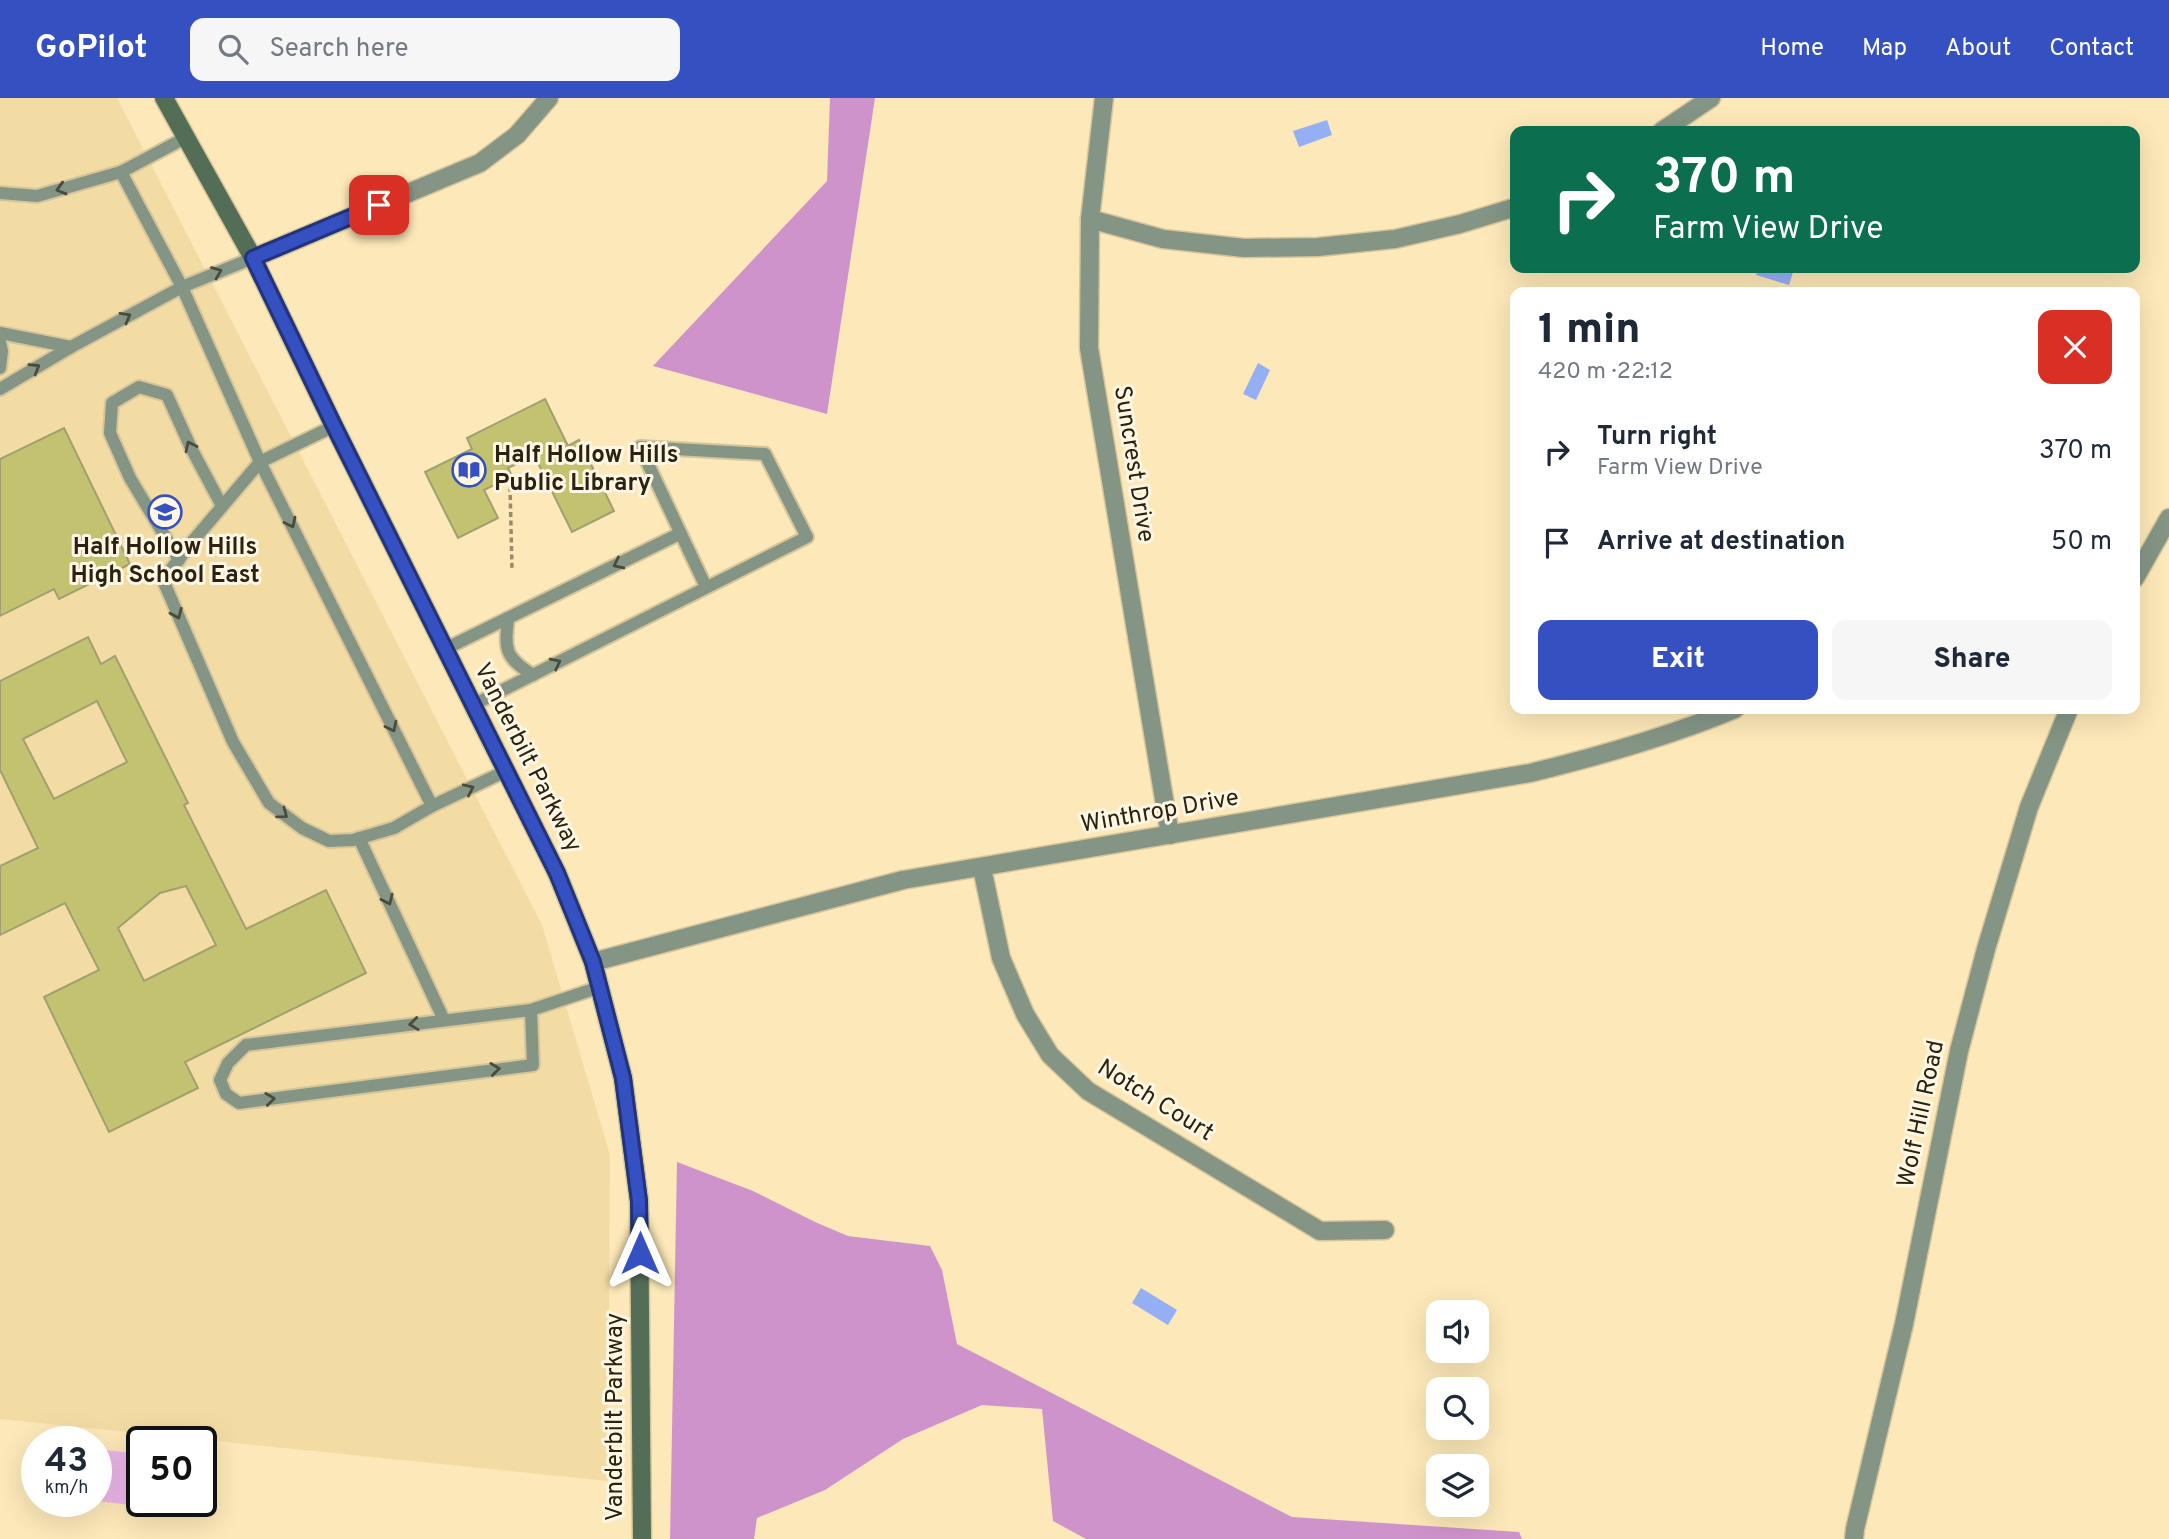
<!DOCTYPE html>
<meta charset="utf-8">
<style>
body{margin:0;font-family:Overpass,sans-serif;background:#f6f6f7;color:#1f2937;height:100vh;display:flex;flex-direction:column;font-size:26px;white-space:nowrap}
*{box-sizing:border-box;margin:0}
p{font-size:23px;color:#747a83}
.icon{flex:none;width:38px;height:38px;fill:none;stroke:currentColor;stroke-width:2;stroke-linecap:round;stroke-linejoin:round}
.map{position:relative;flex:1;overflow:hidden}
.panel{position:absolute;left:1510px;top:189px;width:630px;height:427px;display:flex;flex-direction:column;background:#fff;border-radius:14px;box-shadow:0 7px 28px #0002}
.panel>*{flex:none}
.guide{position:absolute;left:1510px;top:28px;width:630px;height:147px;border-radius:14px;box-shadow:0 7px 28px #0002;background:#0b6e4f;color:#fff;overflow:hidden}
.fabs{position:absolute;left:1426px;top:1202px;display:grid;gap:14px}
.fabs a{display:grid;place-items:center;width:63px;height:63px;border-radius:14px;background:#fff;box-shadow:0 7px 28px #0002;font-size:35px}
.speed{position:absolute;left:21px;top:1328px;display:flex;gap:14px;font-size:35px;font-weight:700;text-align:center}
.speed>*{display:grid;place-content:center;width:91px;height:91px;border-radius:50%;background:#fff;box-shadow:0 7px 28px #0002;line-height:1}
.speed small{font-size:18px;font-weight:400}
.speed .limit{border:4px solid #111;border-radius:10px;background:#fff;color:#111}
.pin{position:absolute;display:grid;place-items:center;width:60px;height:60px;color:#fff;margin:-30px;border-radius:14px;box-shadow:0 4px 10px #0006}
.me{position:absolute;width:77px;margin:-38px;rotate:0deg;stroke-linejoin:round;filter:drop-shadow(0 0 5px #0008)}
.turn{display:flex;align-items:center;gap:24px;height:147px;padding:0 28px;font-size:32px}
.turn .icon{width:91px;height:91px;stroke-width:2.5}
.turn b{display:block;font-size:49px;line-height:60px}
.round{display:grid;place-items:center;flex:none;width:74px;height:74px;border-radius:14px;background:#f6f6f7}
.summary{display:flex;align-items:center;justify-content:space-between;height:119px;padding:0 28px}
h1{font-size:42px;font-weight:800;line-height:52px}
.action{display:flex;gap:14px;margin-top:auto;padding:14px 28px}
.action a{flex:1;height:80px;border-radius:14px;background:#3550c1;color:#fff;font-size:28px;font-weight:800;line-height:80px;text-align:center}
.action a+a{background:#f6f6f7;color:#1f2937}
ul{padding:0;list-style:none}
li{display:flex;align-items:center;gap:21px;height:91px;padding:0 28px}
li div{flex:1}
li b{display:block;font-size:26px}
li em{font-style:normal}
header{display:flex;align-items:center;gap:42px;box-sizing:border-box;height:98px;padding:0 35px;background:#3550c1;color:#fff}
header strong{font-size:33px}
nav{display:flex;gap:38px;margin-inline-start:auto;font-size:24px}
.search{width:490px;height:63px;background:#f6f6f7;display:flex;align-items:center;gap:18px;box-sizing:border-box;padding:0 24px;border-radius:14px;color:#747a83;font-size:26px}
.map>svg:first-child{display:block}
</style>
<header>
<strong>GoPilot</strong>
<div class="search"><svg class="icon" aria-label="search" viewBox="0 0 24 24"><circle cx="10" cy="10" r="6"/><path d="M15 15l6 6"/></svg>Search here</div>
<nav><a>Home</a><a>Map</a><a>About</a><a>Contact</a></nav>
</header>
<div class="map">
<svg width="2169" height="1441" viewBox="0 0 2169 1441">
<rect width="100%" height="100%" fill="#fce8b8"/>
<polygon fill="#f3dca4" points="0,0 117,0 542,827 610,1057 608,1383 0,1321"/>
<polygon fill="#edb6ea" points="96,1351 142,1356 142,1404 186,1404 185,1413 96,1403"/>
<g fill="#cf93cc">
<polygon points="830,0 875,0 827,316 653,268 827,83"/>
<polygon points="677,1064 753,1093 815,1124 848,1138 930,1148 942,1172 957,1246 1292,1419 1519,1434 1522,1441 1086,1441 1053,1423 1042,1311 982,1307 903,1341 825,1392 757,1420 754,1441 670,1441"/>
</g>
<g fill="#95aff4">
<polygon points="1327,22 1332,37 1299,49 1293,33"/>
<polygon points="1758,170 1791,170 1794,171 1789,187 1756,177"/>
<polygon points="1258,265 1270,272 1256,302 1243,296"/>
<polygon points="1141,1190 1177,1212 1168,1227 1132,1205"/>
</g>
<g fill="#c3c270" stroke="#a0a070" stroke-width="2" fill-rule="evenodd">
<polygon points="545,301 568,348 579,342 614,413 572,434 534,357 508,370 512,378 484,392 498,420 458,440 425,374 472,351 467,340"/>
<polygon points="64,330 130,466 59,501 54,491 0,518 0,361"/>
<path d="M88,539L101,566L115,558L188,705L184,707L246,831L326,792L366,875L185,964L198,990L109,1034L44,899L99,872L65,805L0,837V768L38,750L0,672V583ZM97,603L127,664L54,701L23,641ZM186,788L216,847L144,883L118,830L160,795Z"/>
</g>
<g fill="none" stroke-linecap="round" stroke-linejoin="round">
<defs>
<g id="service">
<polyline points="121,74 182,189 260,364 432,708"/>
<polyline points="0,95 37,98 121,74 185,40"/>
<polyline points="0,235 71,249"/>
<polyline points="0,244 2,253 0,270"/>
<polyline points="0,291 71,249 182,189 253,160"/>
<polyline points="334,328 260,364 192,444 163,482 233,644 269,705 302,730 329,743 353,742 394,730 432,708 506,673"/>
<polyline points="179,462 130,380 110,335 112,305 139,289 167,297 191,350 222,408"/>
<path d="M508,520C505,551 504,559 533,577"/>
<polyline points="445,551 679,436"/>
<polyline points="473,607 807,439 765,356 640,349 706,489"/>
<polyline points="359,740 444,922"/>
<polyline points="531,912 533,967 239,1005 226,996 220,982 228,965 246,947 531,912 600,889"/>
</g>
<g id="minor">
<polyline points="1104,0 1090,121 1089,250 1170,737"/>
<polyline points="1662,33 1711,0"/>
<polyline points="1090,121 1163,141 1244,150 1318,149 1395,141 1460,126 1516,109"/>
<polyline points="253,160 480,65 517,37 549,0"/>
<polyline points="982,770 1001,860 1025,916 1050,957 1088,993 1320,1133 1385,1132"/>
<path d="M593,864L903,782L1530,675C1600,658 1668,639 1735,611"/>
</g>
<g id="tertiary">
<polyline points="2135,480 2169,420"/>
<polyline points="1854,1441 1855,1431 1904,1226 1959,953 1986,851 2029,709 2069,611"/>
</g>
<polyline id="secondary" points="164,0 253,160 334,328 557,775 593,864 623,980 639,1103 642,1441"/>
</defs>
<use href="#service" stroke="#d6c59a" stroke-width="16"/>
<use href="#minor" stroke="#d6c59a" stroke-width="21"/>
<use href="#tertiary" stroke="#d6c59a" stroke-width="21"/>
<use href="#secondary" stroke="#d6c59a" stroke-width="21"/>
<polyline stroke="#998b69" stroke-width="3.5" stroke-dasharray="5 3.5" stroke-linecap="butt" points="506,381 510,388 512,471"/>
<use href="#service" stroke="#849586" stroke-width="12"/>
<use href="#minor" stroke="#849586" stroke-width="18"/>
<use href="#tertiary" stroke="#849586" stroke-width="18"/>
<use href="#secondary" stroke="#546d57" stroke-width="18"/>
</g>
<defs><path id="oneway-chevron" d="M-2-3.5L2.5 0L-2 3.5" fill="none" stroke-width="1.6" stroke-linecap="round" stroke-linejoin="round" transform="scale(1.75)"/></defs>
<g stroke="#4a4b3a">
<use href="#oneway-chevron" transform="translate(61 91) rotate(164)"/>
<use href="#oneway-chevron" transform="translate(217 174) rotate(-22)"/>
<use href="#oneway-chevron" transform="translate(126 219) rotate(-29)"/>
<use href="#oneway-chevron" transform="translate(35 270) rotate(-31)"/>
<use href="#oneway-chevron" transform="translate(190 348) rotate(-116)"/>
<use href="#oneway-chevron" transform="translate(291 425) rotate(64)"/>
<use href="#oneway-chevron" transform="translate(618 466) rotate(154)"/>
<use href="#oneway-chevron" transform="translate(177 516) rotate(67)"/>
<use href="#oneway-chevron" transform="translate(556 565) rotate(-27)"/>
<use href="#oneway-chevron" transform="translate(392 629) rotate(64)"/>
<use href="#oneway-chevron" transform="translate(469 691) rotate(-25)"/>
<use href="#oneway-chevron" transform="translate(283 716) rotate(37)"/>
<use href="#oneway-chevron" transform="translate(388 802) rotate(65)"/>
<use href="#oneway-chevron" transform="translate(414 926) rotate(173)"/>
<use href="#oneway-chevron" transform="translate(495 971) rotate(-7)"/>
<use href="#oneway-chevron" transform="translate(270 1001) rotate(-7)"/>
</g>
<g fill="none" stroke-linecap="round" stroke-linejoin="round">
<defs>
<polyline id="route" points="379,107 253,160 334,328 557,775 593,864 623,980 639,1103 640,1155"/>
</defs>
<use href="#route" stroke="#22347d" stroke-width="18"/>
<use href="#route" stroke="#3550c1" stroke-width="12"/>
</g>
<defs>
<symbol id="library-ring" viewBox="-11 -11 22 22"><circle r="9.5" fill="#fff7e4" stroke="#3550c1" stroke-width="1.5"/><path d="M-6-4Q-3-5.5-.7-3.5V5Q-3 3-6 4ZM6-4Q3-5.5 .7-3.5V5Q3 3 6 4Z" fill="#3550c1"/></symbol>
<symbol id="school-ring" viewBox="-11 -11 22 22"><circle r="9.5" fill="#fff7e4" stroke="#3550c1" stroke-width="1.5"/><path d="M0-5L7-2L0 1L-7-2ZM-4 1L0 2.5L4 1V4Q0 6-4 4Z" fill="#3550c1"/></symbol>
</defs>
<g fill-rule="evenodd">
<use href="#library-ring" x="450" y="353" width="38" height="38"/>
<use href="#school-ring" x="146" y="395" width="38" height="38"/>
</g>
<g text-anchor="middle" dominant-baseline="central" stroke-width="6" stroke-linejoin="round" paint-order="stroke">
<g font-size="24" font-weight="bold" fill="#2b2311" stroke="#fff7e4" text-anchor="start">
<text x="494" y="358">Half Hollow Hills<tspan x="494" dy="28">Public Library</tspan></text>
<text x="165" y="450" text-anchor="middle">Half Hollow Hills<tspan x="165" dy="28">High School East</tspan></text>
</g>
<g font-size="24" fill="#2b2311" stroke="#fff7e4">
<text transform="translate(1133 366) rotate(81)">Suncrest Drive</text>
<text transform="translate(527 660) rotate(63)">Vanderbilt Parkway</text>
<text transform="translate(1160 714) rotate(-10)">Winthrop Drive</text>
<text transform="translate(1155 1003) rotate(32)">Notch Court</text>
<text transform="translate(1922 1016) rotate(-78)">Wolf Hill Road</text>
<text transform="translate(616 1319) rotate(-90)">Vanderbilt Parkway</text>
</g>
</g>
</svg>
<div class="fabs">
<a><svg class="icon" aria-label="sound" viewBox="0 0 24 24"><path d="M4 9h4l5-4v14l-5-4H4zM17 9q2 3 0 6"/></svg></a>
<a><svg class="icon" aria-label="search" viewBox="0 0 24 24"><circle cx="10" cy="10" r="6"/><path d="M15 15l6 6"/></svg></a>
<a><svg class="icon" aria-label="layers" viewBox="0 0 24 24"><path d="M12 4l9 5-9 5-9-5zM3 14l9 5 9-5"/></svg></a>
</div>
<div class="speed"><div>43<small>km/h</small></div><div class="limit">50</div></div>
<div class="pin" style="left:379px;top:107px;background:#d93025"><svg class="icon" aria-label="arrive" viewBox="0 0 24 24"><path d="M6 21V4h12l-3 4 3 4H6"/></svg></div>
<svg class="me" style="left:640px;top:1155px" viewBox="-20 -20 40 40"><path d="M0-17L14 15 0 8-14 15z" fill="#3550c1" stroke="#fff" stroke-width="4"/></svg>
<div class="guide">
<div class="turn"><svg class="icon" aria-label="right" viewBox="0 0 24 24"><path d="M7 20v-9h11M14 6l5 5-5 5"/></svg><div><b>370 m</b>Farm View Drive</div></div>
</div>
<section class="panel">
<div class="summary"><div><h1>1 min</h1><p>420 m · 22:12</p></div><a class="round" style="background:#d93025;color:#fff"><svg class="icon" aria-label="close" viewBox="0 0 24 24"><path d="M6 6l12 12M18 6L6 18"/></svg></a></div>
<ul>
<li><svg class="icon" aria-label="right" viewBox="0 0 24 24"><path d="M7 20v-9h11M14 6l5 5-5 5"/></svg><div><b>Turn right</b><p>Farm View Drive</p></div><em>370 m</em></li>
<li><svg class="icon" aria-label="arrive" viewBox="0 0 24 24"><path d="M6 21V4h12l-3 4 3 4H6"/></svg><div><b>Arrive at destination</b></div><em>50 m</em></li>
</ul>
<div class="action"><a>Exit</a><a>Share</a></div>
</section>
</div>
